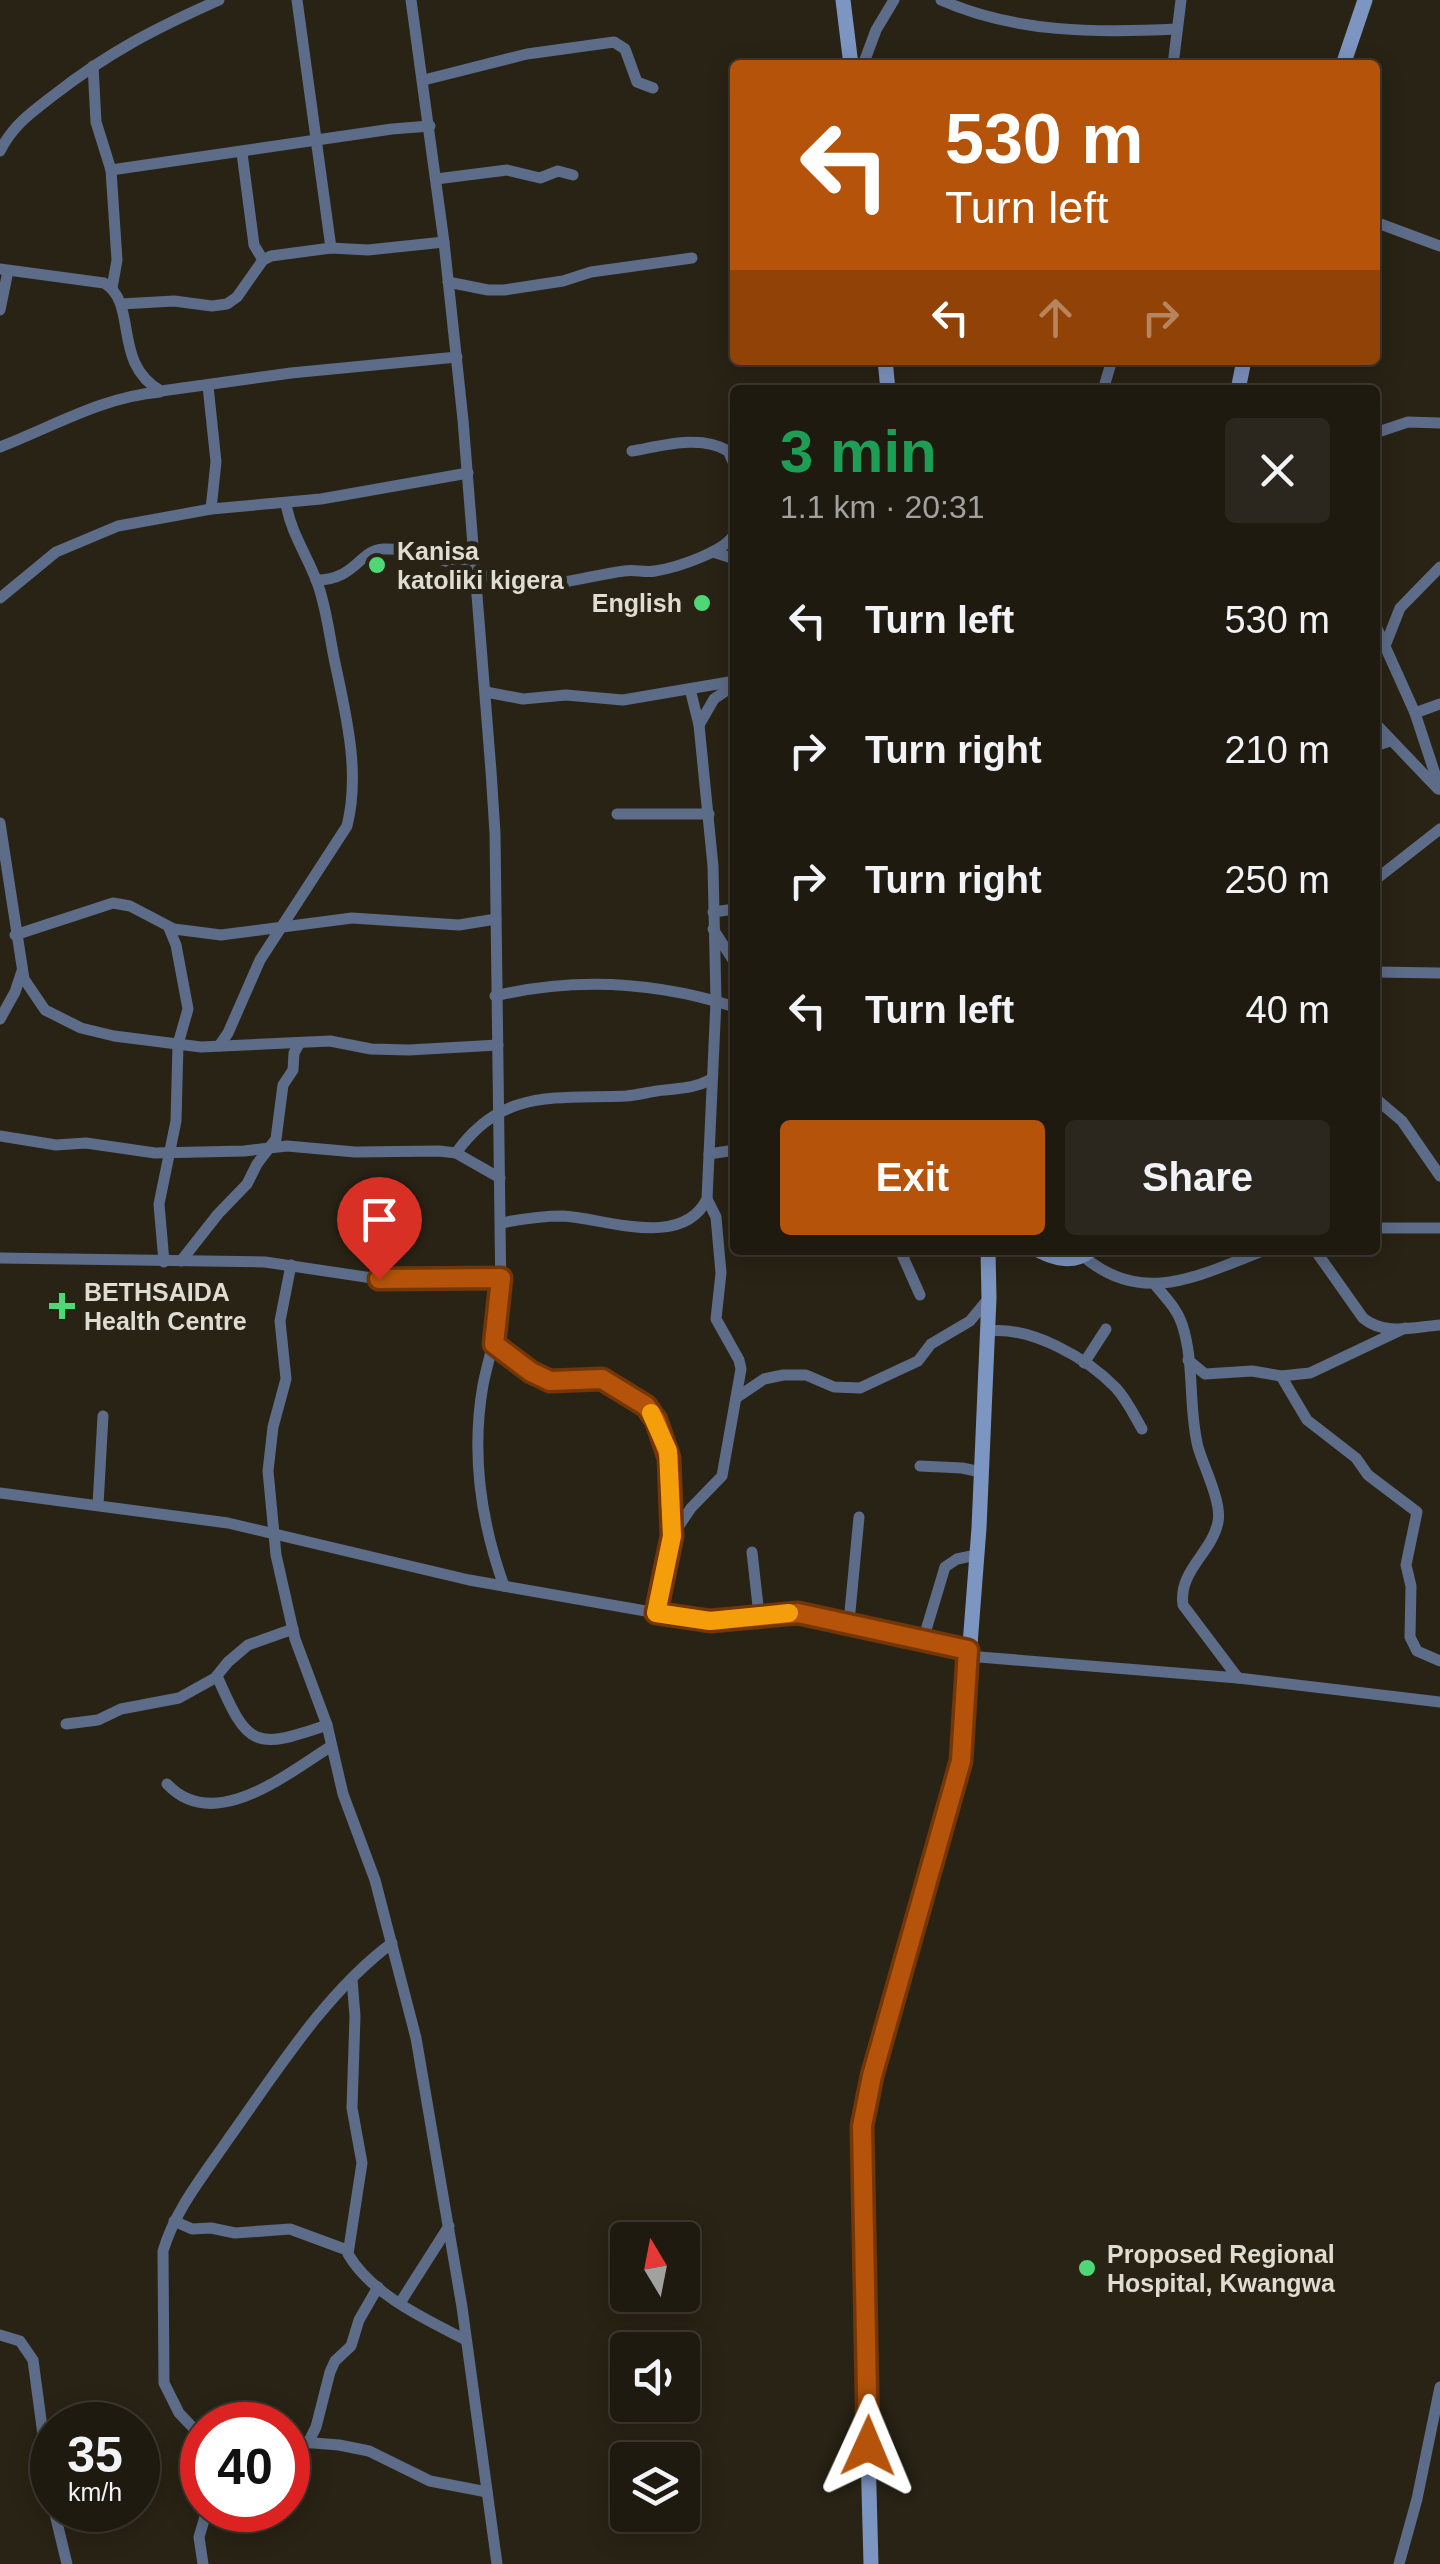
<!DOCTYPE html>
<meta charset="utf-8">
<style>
body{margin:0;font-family:Helvetica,sans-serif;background:#2c271e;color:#f1f3f6;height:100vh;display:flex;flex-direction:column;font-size:38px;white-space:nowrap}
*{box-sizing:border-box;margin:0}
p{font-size:32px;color:#a1a19f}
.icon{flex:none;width:55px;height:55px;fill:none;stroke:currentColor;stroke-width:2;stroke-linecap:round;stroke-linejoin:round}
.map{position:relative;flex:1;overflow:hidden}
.details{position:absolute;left:730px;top:385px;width:650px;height:870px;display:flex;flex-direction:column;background:#1f1a10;border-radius:10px;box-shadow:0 5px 25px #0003,0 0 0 2px #3c3830}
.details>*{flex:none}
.top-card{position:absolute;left:730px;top:60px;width:650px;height:305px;border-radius:10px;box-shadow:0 5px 25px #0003,0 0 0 2px #3c3830;background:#b45309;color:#fff;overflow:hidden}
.needle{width:65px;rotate:350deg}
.fabs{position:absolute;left:610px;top:2222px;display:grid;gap:20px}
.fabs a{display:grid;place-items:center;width:90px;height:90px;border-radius:10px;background:#1f1a10;box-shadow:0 5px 25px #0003,0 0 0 2px #3c3830;font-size:50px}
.speed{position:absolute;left:30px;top:2402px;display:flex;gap:20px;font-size:50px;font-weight:700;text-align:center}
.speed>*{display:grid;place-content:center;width:130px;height:130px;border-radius:50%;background:#1f1a10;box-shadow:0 5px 25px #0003,0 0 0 2px #3c3830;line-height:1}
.speed small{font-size:25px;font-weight:400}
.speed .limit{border:15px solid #d22;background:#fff;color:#111}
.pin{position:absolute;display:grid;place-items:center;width:85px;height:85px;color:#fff;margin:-102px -42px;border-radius:50% 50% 50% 0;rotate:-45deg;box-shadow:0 0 10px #0007}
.pin .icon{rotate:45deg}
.me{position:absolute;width:110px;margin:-55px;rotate:1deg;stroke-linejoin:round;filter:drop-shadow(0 0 8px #0008)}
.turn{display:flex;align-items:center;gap:35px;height:210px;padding:0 50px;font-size:45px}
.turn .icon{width:130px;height:130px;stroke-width:2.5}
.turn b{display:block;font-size:70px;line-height:85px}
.lanes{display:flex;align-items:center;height:95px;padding:0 50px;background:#0003;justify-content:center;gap:50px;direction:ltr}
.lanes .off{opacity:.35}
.round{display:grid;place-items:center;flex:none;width:105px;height:105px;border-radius:10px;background:#2c271e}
.overview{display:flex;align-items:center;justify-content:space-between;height:170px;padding:0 50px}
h1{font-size:60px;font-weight:600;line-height:75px;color:#1e9e55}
.action{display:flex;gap:20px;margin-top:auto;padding:20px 50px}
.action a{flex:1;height:115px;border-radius:10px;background:#b45309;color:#fff;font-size:40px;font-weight:600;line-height:115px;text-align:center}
.action a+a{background:#2c271e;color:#f1f3f6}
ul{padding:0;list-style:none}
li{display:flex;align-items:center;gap:30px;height:130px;padding:0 50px}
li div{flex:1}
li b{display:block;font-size:38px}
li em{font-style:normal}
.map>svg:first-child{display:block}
</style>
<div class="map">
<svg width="1440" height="2564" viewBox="0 0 1440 2564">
<rect width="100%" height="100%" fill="#292315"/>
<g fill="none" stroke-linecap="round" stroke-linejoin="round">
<g stroke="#5d6c88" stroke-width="11">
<polyline points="297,0 331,248"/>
<path d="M411,0L444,242L463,420L491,771L495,833L501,1300C498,1330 489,1356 483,1385C471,1453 481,1522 504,1586"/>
<path d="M941,0C1015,33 1097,33 1177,29"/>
<polyline points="863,65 876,30 894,0"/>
<polyline points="1173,65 1181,0"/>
<polyline points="93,66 96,122 111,170 117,260 112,288"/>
<polyline points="424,80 527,54 614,42 625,49 637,82 653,88"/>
<path d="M0,151C13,125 32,112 54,95C109,52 156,28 219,0"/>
<polyline points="242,153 254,245 263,260"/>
<polyline points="111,170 392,129 430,126"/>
<polyline points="436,179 507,170 540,178 558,171 573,175"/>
<polyline points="1375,222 1440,246"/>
<path d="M0,269L104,283C139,303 111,363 161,391L291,373L457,357"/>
<polyline points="448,282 488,290 504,290 563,281 591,272 692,258"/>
<polyline points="121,304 174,301 212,306 227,304 237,297 263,260 271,256 331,248 368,250 444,242"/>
<polyline points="0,310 8,271"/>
<polyline points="208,386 216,462 211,509"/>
<polyline points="1103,390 1112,360"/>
<polyline points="1375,433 1408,422 1440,423"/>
<path d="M0,447C54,426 102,397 160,392"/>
<path d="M632,451C661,446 701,434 728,451L735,466"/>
<polyline points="713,552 735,559"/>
<path d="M316,580C356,580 359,550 383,549C433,547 477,580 525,584C558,587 592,575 624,571C635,569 645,573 655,571C675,568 729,551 735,532"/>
<polyline points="0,598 56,552 118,526 211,509 321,499 468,473"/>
<polyline points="1375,624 1415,713 1440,789"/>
<polyline points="1385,646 1400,608 1440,567"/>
<polyline points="486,692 523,699 566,695 623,700 735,681"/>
<polyline points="1415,713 1440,704"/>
<polyline points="1375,723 1438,789"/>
<polyline points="699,725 714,699 730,688"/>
<polyline points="1375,746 1390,741"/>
<polyline points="617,814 709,814"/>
<polyline points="0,823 24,979 45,1010 81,1028 114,1036 201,1047 330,1041 371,1049 409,1050 498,1045"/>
<polyline points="1375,880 1440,829"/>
<polyline points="713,912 735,909"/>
<polyline points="713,929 735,963"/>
<polyline points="15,935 113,903 130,906 174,929 221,935 352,918 459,925 496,919"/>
<polyline points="1375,972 1440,973"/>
<path d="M495,996C575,977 657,982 735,1007"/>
<polyline points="0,1019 15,992 22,971"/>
<path d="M219,1046L228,1033L260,960L347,826C361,771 345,711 334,658C329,633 326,606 317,582C307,555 291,533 286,504"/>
<polyline points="1375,1098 1402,1121 1440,1176"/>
<polyline points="0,1136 56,1145 86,1143 155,1153 244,1151 287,1146 355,1152 439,1151 456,1153 500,1178"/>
<path d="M456,1153C502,1088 555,1099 626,1096C639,1095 652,1091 665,1090C683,1088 694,1088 710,1080"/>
<polyline points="709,1154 735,1150"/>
<path d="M501,1223C521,1219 542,1216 563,1216C604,1218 682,1250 707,1199L716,1001L713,866L699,725L690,689"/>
<polyline points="1375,1228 1440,1228"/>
<polyline points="900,1250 920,1295"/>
<path d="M1315,1250L1363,1318C1384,1336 1414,1327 1440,1325"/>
<path d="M1083,1256C1143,1308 1201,1274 1265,1250"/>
<polyline points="0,1258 265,1262 379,1279 501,1278"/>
<polyline points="181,1261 218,1214 247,1184 257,1164 276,1139 283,1085 293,1070 294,1053 299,1044"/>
<polyline points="164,1262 159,1204 176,1121 178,1044 188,1009 176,945 169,928"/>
<polyline points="291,1265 280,1321 286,1379 273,1427 268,1471 276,1555 295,1639 327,1725 343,1794 375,1880 416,2038 462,2307 497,2564"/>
<path d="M1156,1286C1166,1298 1177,1309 1182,1324C1195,1363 1188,1408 1198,1447C1204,1468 1222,1502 1218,1522C1212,1553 1178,1571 1183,1605L1238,1678"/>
<path d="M988,1331C1031,1326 1087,1358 1116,1388C1127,1400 1134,1415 1142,1429"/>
<polyline points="494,1344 541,1377 560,1382 590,1377 602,1379 647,1407 668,1451 672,1534"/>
<polyline points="1188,1360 1205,1374 1252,1371 1281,1376 1310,1373 1405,1328"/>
<polyline points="1084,1363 1106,1329"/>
<polyline points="1281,1376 1307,1420 1356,1458 1368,1475 1417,1512 1406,1565 1411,1586 1410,1637 1417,1651 1440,1661"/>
<polyline points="736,1398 764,1379 783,1375 806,1375 834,1387 860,1388 918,1361 931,1344 970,1321 989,1298"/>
<polyline points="920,1466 962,1468 981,1472"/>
<polyline points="0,1493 228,1523 469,1580 697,1620 722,1621 798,1613 968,1650"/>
<polyline points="98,1505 103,1416"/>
<polyline points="752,1552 759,1615"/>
<polyline points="656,1613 672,1536 691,1508 722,1476 741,1369 739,1360 716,1319 721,1273 716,1217 707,1199"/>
<polyline points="849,1622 859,1517"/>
<polyline points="923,1640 945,1567 957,1559 976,1555"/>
<polyline points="967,1656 1238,1678 1440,1702"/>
<path d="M217,1676C248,1748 255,1750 327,1725"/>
<polyline points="66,1724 98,1720 121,1709 179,1698 215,1678 228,1662 248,1645 293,1629"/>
<path d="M167,1784C214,1834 285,1775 330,1747"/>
<path d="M352,1979L355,2016L352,2108L362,2163L348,2254C372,2295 425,2319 466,2340"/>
<polyline points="174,2221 192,2229 211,2228 235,2233 290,2229 347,2250"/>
<polyline points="400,2303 449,2226"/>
<polyline points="0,2335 20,2341 33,2360 52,2502"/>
<path d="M202,2437L179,2413L164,2383L163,2251C176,2208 204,2175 229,2138C277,2071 325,1993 392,1943"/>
<polyline points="288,2441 339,2445 369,2451 430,2481 487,2492"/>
<polyline points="308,2443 316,2427 330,2372 335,2361 351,2346 359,2320 378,2287"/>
<polyline points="54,2510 67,2564"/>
<polyline points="203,2564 199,2537 207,2510"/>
<polyline points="1399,2564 1417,2499 1440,2387"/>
</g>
<g stroke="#7d95c1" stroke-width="15">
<polyline points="843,0 851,65"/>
<polyline points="1343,65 1365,0"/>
<polyline points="885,360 888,390"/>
<polyline points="1238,390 1244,360"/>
<path d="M1038,1250C1056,1259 1073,1264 1091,1250"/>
<path d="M871,2564C868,2467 866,2371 864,2274C862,2208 856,2140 872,2076L961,1761L979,1528L989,1298L988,1250"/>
</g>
</g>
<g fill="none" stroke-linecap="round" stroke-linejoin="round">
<defs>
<polyline id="route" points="379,1279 501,1278 494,1344 531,1372 550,1381 602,1379 646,1406 656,1420 669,1458 672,1536 656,1613 710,1621 798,1613 968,1650 961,1761 872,2076 862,2126 868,2446"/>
</defs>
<use href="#route" stroke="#753606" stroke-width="25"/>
<use href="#route" stroke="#b45309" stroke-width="18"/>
<polyline stroke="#f59e0b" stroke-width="18" points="651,1413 668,1451 672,1536 656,1613 710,1621 789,1613"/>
</g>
<g fill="#4fd675" stroke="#292315" stroke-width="4">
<circle cx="377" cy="565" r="10"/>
<circle cx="702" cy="603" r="10"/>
<path d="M57 1291h10v10h10v10h-10v10h-10v-10h-10v-10h10z"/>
<circle cx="1087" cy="2268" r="10"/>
</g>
<g text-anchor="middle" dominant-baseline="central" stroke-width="10" stroke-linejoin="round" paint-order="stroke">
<g font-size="25" font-weight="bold" fill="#dfdcd2" stroke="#292315" text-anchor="start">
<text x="397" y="551">Kanisa<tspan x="397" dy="29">katoliki kigera</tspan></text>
<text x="682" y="603" text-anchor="end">English</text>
<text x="84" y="1292">BETHSAIDA<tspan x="84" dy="29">Health Centre</tspan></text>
<text x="1107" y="2254">Proposed Regional<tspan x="1107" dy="29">Hospital, Kwangwa</tspan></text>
</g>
</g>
</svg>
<div class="fabs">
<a><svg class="needle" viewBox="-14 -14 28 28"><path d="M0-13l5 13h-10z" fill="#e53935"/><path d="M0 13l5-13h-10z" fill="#a1a19f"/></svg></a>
<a><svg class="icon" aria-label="sound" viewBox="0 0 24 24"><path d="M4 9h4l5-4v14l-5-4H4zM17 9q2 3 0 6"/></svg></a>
<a><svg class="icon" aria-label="layers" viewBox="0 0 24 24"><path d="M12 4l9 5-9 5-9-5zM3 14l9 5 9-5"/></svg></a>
</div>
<div class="speed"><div>35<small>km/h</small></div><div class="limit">40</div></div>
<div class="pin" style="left:379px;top:1279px;background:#d93025"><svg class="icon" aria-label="arrive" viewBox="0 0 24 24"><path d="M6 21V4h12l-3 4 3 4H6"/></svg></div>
<svg class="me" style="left:868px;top:2446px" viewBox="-20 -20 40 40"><path d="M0-17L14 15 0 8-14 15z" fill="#b45309" stroke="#fff" stroke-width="4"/></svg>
<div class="top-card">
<div class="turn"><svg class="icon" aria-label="left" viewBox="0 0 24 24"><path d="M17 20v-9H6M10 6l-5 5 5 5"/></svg><div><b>530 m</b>Turn left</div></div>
<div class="lanes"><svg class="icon" aria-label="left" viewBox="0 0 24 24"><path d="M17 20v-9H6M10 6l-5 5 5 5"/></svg><svg class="icon off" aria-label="ahead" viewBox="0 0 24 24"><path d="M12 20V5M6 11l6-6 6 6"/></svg><svg class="icon off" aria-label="right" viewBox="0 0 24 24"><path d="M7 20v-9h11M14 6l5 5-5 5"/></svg></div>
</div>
<section class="details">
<div class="overview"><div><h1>3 min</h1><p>1.1 km · 20:31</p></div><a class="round"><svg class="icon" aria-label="close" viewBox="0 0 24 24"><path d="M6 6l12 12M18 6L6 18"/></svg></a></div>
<ul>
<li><svg class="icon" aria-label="left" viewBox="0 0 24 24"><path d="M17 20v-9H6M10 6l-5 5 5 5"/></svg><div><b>Turn left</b></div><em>530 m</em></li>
<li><svg class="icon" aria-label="right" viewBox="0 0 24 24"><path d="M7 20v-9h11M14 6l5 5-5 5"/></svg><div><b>Turn right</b></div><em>210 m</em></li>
<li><svg class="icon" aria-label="right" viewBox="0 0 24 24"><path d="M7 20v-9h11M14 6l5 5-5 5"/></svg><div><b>Turn right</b></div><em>250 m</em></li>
<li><svg class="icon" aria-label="left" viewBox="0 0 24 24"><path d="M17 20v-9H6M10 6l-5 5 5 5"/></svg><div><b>Turn left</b></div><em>40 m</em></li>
</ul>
<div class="action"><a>Exit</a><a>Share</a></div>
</section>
</div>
